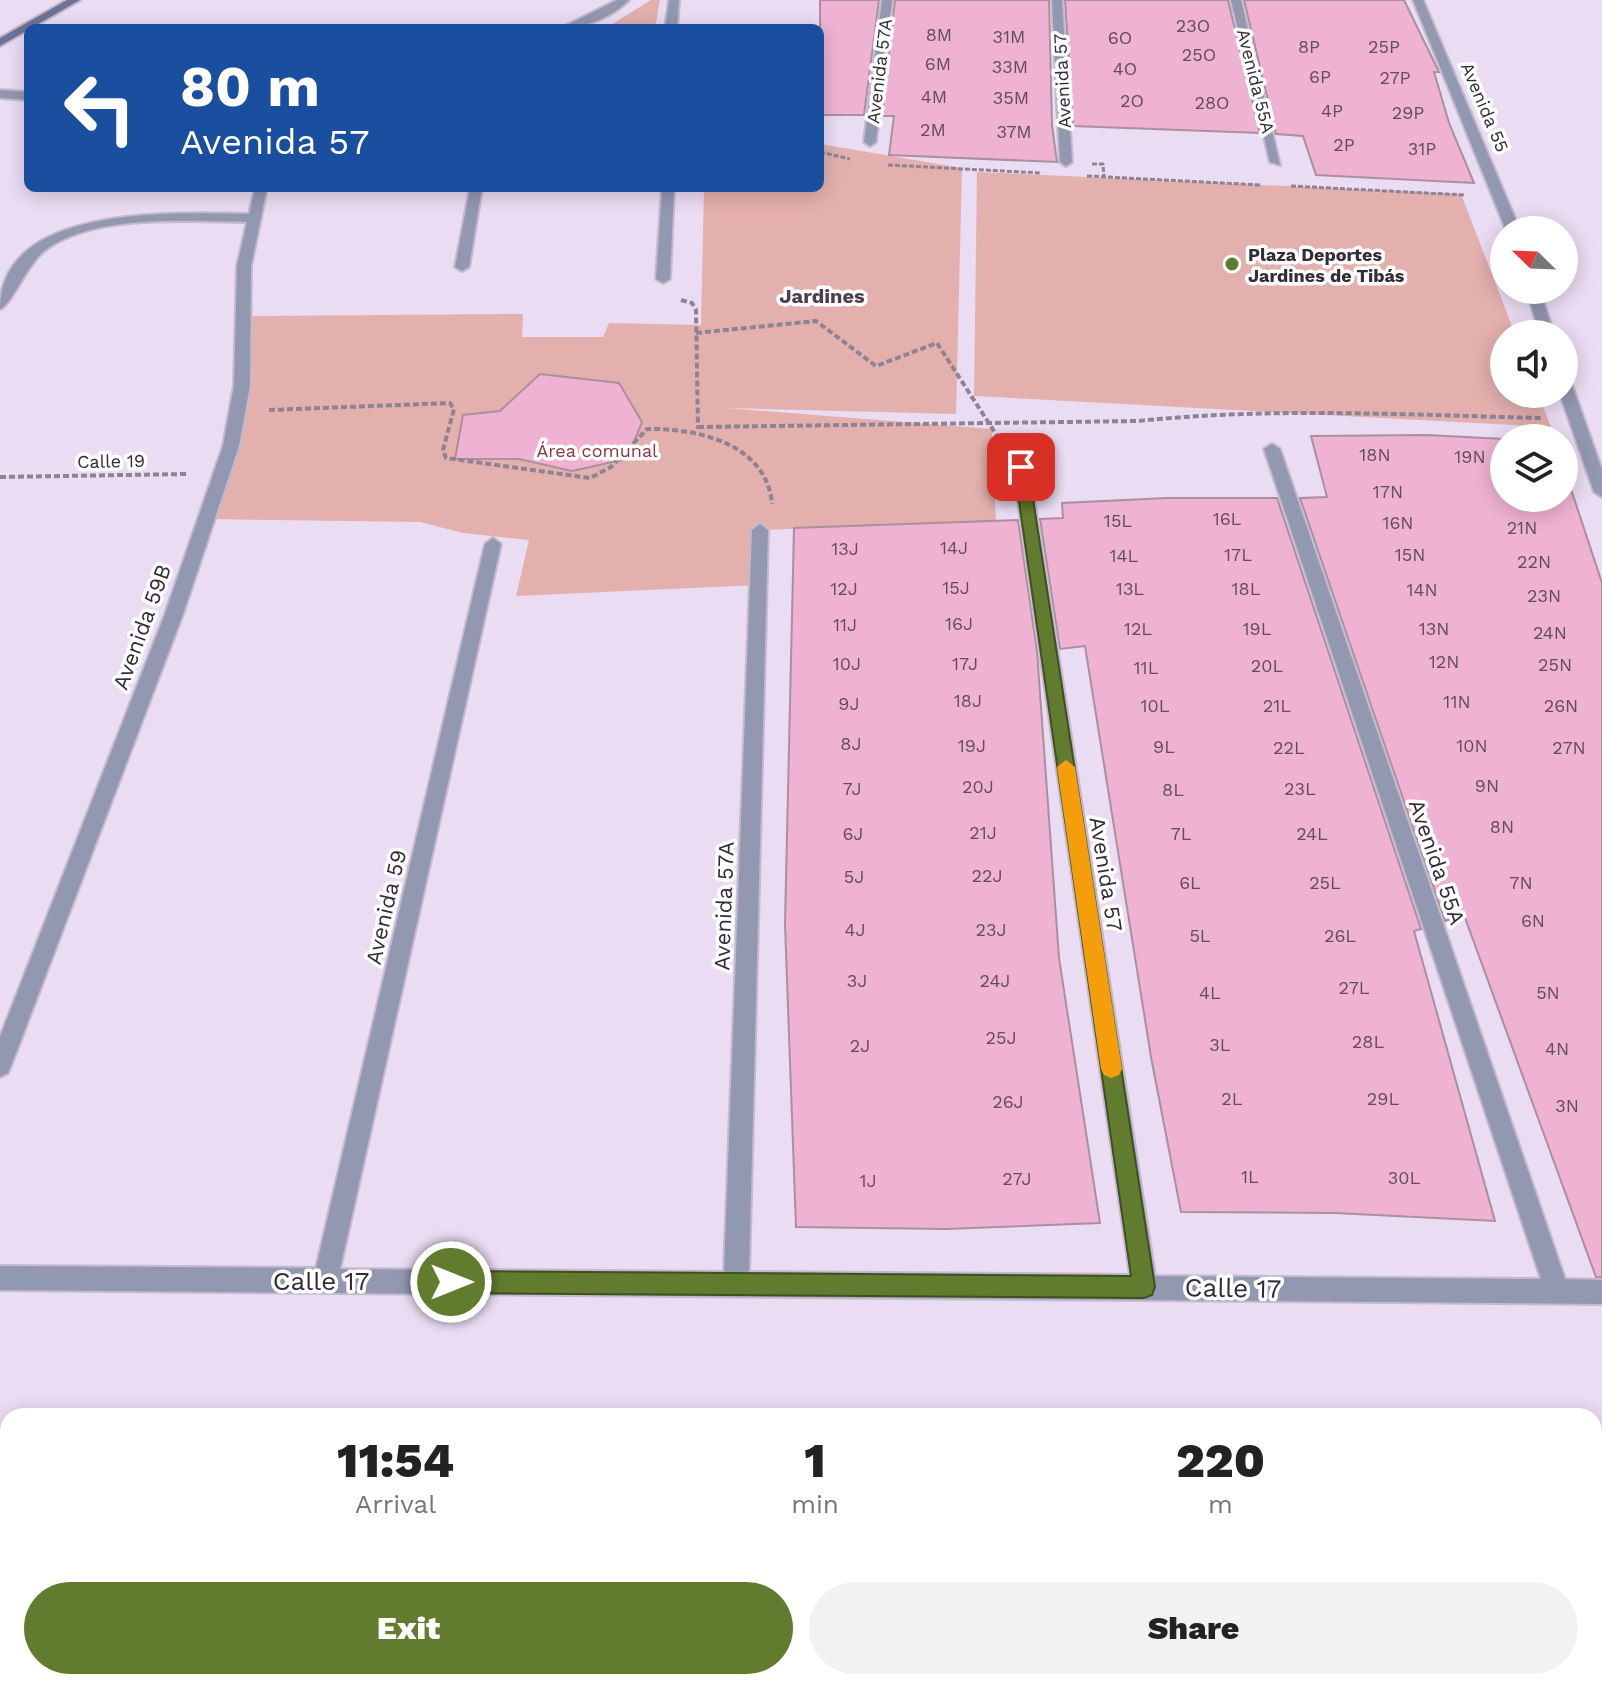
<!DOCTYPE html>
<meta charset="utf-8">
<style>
body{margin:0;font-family:"Work Sans",sans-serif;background:#f2f2f2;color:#222;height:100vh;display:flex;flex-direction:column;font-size:30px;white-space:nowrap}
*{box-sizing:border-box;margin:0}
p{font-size:26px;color:#767676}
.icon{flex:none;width:44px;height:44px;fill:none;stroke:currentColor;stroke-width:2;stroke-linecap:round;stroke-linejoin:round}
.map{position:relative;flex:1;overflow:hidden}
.sheet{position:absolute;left:0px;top:1408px;width:1602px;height:282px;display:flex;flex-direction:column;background:#fff;border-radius:24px 24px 0 0;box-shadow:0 4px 20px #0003}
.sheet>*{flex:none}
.hud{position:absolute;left:24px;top:24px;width:800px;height:168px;border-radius:12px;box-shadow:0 4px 20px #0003;background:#1a4fa0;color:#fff;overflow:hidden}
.needle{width:52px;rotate:293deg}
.tools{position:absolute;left:1490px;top:216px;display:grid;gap:16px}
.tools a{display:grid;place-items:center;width:88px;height:88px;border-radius:50%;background:#fff;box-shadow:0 4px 20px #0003;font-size:40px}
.pin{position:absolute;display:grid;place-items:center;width:68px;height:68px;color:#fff;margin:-34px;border-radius:16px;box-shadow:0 4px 12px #0006}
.me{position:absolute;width:88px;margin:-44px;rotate:90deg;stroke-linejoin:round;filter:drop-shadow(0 0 6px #0008)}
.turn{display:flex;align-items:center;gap:28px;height:168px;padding:0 24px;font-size:36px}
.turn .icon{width:104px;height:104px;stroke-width:2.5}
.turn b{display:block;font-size:56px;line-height:68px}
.eta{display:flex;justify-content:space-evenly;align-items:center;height:136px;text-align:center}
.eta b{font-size:48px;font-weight:800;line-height:56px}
.button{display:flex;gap:16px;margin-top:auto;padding:16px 24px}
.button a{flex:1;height:92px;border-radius:48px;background:#627c2f;color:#fff;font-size:32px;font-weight:800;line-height:92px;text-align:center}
.button a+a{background:#f2f2f2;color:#222}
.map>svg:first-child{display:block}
</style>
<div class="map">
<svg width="1602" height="1689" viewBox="0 0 1602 1689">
<rect width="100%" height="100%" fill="#eadcf3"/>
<g fill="#e3b0ae">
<polygon points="651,0 660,0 655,28 606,28"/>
<polygon points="820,144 962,168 956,414 726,408 992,429 996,521 760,530 758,585 516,596 529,540 463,533 420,522 206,519 231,446 244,316 523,314 522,337 603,337 609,323 701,325 704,188 820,188"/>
<polygon points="977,172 1461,194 1515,334 1504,334 1504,394 1538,394 1551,427 974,396"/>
</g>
<g fill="#f0b2d2" stroke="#a9909c" stroke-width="2">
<polygon points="820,0 879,0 864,115 820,115"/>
<polygon points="895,0 1049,0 1052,125 1057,162 889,155 894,116 882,116"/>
<polygon points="1065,0 1228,0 1260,133 1073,126"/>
<polygon points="1244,0 1404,0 1439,72 1434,72 1449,123 1474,183 1316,175 1303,136 1276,134"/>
<polygon points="540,374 619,383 642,422 627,459 572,471 519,459 455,459 463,415 500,411"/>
<polygon points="1427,435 1504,439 1504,498 1564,498 1564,468 1602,583 1602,1277 1596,1277 1464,915 1445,921 1300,498 1327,497 1311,436"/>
<polygon points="1167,498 1277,498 1421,929 1414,931 1495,1221 1335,1213 1181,1212 1151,1057 1085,646 1060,649 1040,519 1063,518 1062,503"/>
<polygon points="1018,520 1037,651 1059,958 1100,1223 946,1229 796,1227 785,924 794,528"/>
</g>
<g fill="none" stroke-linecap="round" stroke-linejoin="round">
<defs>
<polygon id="lane" points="0,90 28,92 28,100 0,98"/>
<g id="street">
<path d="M617,0H629C612,17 586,28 561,28Z"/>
<polygon points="669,0 679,0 677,28 665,28"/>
<polygon points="882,0 892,0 876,142 870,146 864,142"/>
<polygon points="1052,0 1062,0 1072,162 1066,166 1060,162"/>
<polygon points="1231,0 1241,0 1280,165 1270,162"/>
<polygon points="1413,0 1423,0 1520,230 1506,230"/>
<path d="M255,188H267L251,266L250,385L239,446L183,614L11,1066L8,1073L0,1077V1037L165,614L223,446L234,385L237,266L247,222C189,221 98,214 48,248C28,261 12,305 0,309C0,203 177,213 249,214Z"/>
<polygon points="470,188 482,188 469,267 462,271 455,267"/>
<polygon points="662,188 674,188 670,279 663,283 656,279"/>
<polygon points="1526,290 1540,290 1554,334 1540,334"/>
<polygon points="1564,380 1572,385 1602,470 1602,497 1594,492 1560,394 1564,394"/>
<polygon points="1272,444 1280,449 1565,1279 1602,1280 1602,1304 0,1290 0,1266 316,1268 485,544 493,538 501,544 340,1269 724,1272 752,530 760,524 768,530 749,1272 1130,1275 1013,467 1021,462 1029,467 1155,1276 1541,1279 1264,449"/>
</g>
<polygon id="secondary" points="67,0 80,0 0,46 0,38"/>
</defs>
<use href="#lane" stroke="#c5b9cd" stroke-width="4"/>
<use href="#street" stroke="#c5b9cd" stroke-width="4"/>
<use href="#secondary" stroke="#c5b9cd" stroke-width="4"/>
<g stroke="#8d8393" stroke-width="3" stroke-dasharray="5 2" stroke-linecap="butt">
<polyline points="820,152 850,159"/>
<polyline points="1092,164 1103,164 1104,177"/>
<polyline points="888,165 1041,173"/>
<polyline points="1087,176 1261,185"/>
<polyline points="1291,186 1465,195"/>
</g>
<g stroke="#8d8393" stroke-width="4" stroke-dasharray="6 3" stroke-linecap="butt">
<polyline points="681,300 692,303 696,310 698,429"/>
<polyline points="696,333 816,321 876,366 937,343 1003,445"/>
<path d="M269,410L450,403L454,409L443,450L446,458L590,478L611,467L647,429C698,428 767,444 772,504"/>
<path d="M698,427L1138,421C1272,407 1408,415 1542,418"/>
<polyline points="0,477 187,474"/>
</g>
<use href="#lane" fill="#9398b1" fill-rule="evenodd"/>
<use href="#street" fill="#9398b1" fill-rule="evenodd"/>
<use href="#secondary" fill="#6e7397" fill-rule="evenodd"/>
</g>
<polygon fill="#627c2f" stroke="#40511f" stroke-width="2" points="1021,462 1028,467 1155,1287 1152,1295 1144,1298 451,1293 443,1290 440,1282 443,1274 451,1271 1131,1276 1014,467"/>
<polygon fill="#f59e0b" points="1066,760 1075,767 1122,1069 1119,1075 1111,1078 1104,1075 1101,1069 1057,767"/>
<circle fill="#627c2f" stroke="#fff" stroke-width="3" cx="1232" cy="264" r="8"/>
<g text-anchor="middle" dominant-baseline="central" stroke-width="7" stroke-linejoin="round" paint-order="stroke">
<g font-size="18" fill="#614e5c">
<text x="1193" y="25">23O</text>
<text x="939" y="34">8M</text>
<text x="1009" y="36">31M</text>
<text x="1120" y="37">6O</text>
<text x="1309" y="46">8P</text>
<text x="1384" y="46">25P</text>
<text x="1199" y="54">25O</text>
<text x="938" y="63">6M</text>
<text x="1010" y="66">33M</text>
<text x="1125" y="68">4O</text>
<text x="1320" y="76">6P</text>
<text x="1395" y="77">27P</text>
<text x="934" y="96">4M</text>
<text x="1011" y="97">35M</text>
<text x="1132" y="100">2O</text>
<text x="1212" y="102">28O</text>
<text x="1332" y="110">4P</text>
<text x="1408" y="112">29P</text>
<text x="933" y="129">2M</text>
<text x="1014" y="131">37M</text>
<text x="1344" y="144">2P</text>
<text x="1422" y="148">31P</text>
<text x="1375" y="454">18N</text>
<text x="1470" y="456">19N</text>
<text x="1388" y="491">17N</text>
<text x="1227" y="518">16L</text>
<text x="1118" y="520">15L</text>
<text x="1398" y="522">16N</text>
<text x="1522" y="527">21N</text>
<text x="954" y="547">14J</text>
<text x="845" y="548">13J</text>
<text x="1238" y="554">17L</text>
<text x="1410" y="554">15N</text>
<text x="1124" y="555">14L</text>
<text x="1534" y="561">22N</text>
<text x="956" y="587">15J</text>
<text x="844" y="588">12J</text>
<text x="1130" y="588">13L</text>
<text x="1246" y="588">18L</text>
<text x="1422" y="589">14N</text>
<text x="1544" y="595">23N</text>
<text x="959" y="623">16J</text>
<text x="845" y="624">11J</text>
<text x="1138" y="628">12L</text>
<text x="1257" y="628">19L</text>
<text x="1434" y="628">13N</text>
<text x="1550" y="632">24N</text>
<text x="1444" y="661">12N</text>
<text x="847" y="663">10J</text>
<text x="965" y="663">17J</text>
<text x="1555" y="664">25N</text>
<text x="1267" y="665">20L</text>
<text x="1146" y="667">11L</text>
<text x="968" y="700">18J</text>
<text x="1457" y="701">11N</text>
<text x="849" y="703">9J</text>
<text x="1155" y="705">10L</text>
<text x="1277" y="705">21L</text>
<text x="1561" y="705">26N</text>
<text x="851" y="743">8J</text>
<text x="972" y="745">19J</text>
<text x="1472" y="745">10N</text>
<text x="1164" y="746">9L</text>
<text x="1289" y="747">22L</text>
<text x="1569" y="747">27N</text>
<text x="1487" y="785">9N</text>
<text x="978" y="786">20J</text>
<text x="852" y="788">7J</text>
<text x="1300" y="788">23L</text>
<text x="1173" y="789">8L</text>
<text x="1502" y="826">8N</text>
<text x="983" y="832">21J</text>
<text x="853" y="833">6J</text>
<text x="1181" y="833">7L</text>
<text x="1312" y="833">24L</text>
<text x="987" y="875">22J</text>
<text x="854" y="876">5J</text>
<text x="1190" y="882">6L</text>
<text x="1325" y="882">25L</text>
<text x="1521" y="882">7N</text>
<text x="1533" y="920">6N</text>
<text x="855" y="929">4J</text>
<text x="991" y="929">23J</text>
<text x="1200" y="935">5L</text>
<text x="1340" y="935">26L</text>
<text x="857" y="980">3J</text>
<text x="995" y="980">24J</text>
<text x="1354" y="987">27L</text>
<text x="1210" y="992">4L</text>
<text x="1548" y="992">5N</text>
<text x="1001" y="1037">25J</text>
<text x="1368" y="1041">28L</text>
<text x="1220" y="1044">3L</text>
<text x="860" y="1045">2J</text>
<text x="1557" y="1048">4N</text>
<text x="1232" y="1098">2L</text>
<text x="1383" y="1098">29L</text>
<text x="1008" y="1101">26J</text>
<text x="1567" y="1105">3N</text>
<text x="1250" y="1176">1L</text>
<text x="1404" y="1177">30L</text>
<text x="1017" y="1178">27J</text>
<text x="868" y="1180">1J</text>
</g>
<g font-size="18" fill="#312c35" stroke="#fff">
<text transform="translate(879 71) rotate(-83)">Avenida 57A</text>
<text transform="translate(1062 81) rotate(-93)">Avenida 57</text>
<text transform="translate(1256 81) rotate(76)">Avenida 55A</text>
<text transform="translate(1485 107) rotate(67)">Avenida 55</text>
<text transform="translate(111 461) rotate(-1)">Calle 19</text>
</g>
<g font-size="18" font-weight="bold" fill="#312c35" stroke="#fff" text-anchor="start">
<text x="1248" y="254">Plaza Deportes<tspan x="1248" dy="21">Jardines de Tibás</tspan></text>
</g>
<g font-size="18" fill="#8a383a" stroke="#fff">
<text x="597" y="450">Área comunal</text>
</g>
<g font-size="20" font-weight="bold" fill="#4a3f51" stroke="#fff">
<text x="822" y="296">Jardines</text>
</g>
<g font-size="22" fill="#312c35" stroke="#fff">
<text transform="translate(142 627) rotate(-70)">Avenida 59B</text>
<text transform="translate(1437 862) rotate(71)">Avenida 55A</text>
<text transform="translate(1106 874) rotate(81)">Avenida 57</text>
<text transform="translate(724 906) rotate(-88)">Avenida 57A</text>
<text transform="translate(386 907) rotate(-77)">Avenida 59</text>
</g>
<g font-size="26" fill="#312c35" stroke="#fff">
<text x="321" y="1281">Calle 17</text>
<text transform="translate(1233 1288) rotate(1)">Calle 17</text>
</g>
</g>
</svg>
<div class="tools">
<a><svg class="needle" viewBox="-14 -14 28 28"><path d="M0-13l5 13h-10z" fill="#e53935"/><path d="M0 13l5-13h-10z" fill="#767676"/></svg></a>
<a><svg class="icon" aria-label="sound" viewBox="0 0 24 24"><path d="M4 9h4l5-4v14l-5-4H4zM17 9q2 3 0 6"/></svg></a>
<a><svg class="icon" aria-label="layers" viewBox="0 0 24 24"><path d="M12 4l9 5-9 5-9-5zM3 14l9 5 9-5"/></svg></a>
</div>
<div class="pin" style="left:1021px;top:467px;background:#d93025"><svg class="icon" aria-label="arrive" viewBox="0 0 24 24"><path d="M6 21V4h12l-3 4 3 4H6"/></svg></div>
<svg class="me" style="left:451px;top:1282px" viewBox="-20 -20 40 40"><circle r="17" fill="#627c2f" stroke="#fff" stroke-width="3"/><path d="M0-11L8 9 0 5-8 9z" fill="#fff"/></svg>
<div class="hud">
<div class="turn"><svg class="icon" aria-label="left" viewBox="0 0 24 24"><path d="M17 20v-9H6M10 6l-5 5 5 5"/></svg><div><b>80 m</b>Avenida 57</div></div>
</div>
<section class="sheet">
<div class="eta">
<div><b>11:54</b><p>Arrival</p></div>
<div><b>1</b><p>min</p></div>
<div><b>220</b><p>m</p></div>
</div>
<div class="button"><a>Exit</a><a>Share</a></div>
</section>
</div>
